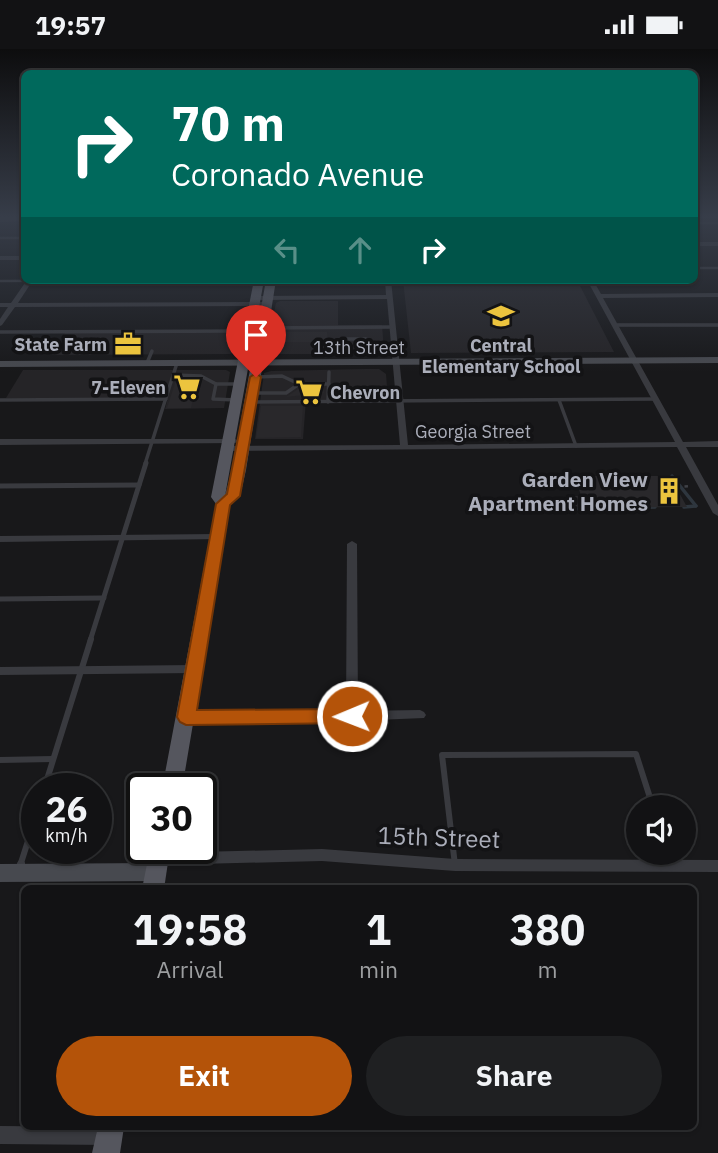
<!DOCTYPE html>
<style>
body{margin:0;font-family:"IBM Plex Sans",sans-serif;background:#1f2022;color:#f1f3f6;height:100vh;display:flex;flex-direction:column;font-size:26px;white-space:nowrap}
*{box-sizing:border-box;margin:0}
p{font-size:23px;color:#9c9ea0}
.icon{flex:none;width:38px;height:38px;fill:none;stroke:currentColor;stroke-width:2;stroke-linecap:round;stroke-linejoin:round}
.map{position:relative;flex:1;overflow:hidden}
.panel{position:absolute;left:21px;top:836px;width:676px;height:245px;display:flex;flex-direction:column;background:#121214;border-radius:10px;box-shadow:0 2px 5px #0004,0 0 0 2px #313234}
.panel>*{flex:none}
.guide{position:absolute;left:21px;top:21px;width:677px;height:214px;border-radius:10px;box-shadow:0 2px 5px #0004,0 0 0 2px #313234;background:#00695c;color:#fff;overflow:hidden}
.controls{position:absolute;left:626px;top:746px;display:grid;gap:14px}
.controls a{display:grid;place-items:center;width:70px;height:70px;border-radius:50%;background:#121214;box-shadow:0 2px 5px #0004,0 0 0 2px #313234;font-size:35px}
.speed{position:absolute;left:21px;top:724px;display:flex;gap:14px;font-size:35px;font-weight:700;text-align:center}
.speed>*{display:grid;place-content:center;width:91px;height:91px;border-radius:50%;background:#121214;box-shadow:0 2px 5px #0004,0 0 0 2px #313234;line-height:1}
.speed small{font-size:18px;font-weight:400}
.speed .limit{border:4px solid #111;border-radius:10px;background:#fff;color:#111}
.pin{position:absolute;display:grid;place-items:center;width:60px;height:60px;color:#fff;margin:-72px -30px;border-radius:50% 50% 50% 0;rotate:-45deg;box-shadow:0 0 7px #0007}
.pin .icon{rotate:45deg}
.me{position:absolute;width:77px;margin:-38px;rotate:269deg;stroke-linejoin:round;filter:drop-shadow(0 0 5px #0008)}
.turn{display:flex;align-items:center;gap:24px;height:147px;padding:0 35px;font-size:32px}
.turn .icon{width:91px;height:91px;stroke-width:2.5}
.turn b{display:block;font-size:49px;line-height:60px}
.lanes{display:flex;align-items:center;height:66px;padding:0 35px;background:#0003;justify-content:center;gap:35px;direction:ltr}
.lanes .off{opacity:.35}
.eta{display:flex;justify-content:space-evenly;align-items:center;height:119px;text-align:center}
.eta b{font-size:42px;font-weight:800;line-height:49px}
.button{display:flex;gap:14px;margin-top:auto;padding:14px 35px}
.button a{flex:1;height:80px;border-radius:42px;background:#b45309;color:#fff;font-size:28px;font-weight:800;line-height:80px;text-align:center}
.button a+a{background:#1f2022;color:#f1f3f6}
.status{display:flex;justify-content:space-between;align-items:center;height:49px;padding:0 35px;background:#121214;direction:ltr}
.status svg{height:19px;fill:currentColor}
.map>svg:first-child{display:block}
</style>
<div class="status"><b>19:57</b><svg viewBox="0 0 49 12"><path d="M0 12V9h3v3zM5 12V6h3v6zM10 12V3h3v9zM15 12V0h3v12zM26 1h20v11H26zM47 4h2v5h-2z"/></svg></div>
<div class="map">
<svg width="718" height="1104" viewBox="0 0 718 1104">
<rect width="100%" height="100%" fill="#18181a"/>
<g fill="#252427">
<polygon points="403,231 577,231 614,303 411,304"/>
<polygon points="280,252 338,252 338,276 382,276 384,301 378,305 274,305 270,302 273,268 276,254"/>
<polygon points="65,284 239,284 235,303 230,305 52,306"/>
<polygon points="365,320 379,320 386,325 388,350 306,351 303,390 255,390 264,324 271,322"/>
<polygon points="23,321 226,321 230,323 224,359 165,360 168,349 6,349"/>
</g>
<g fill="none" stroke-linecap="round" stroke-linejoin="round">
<g stroke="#2e363e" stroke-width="3.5">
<polyline points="672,427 696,457"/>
<polyline points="684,458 696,457"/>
<polyline points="567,460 655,458"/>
</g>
</g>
<g fill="#29282b">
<polygon points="275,283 327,283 328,293 274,293"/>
<polygon points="175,334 197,334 191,359 167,359"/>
<polygon points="300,339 323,339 324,344 286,348"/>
<polygon points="261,357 303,357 301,388 256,389"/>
<polygon points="575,427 670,427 687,458 570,459 566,447 581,447"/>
</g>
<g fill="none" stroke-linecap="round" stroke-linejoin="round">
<polyline stroke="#3f4146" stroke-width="2.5" stroke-dasharray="3.5 5" stroke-linecap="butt" points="676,438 690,437"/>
<g stroke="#393a3f" stroke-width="2.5">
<polyline points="695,174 718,174"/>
<polyline points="0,189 24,189"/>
<polyline points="695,219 718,219"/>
<polyline points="0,232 194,231"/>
<polyline points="615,276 718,276"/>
</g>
<g stroke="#393a3f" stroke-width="3.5">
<polyline points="615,276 718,276"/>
<polyline points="263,279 392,278"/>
<polyline points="0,283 250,282"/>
<polyline points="230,287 249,287"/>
<polyline points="337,304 342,302 345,290 366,290"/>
<polyline points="147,314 152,302"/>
<polyline points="173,326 201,327 216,335 240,335"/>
<polyline points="256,328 282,327 299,335"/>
<polyline points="216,335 213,350 236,351"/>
<polyline points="253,344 286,344 299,335 329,335"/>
<polyline points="0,351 166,350"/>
<polyline points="559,351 576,397"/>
<polyline points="253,353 655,350"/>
<polyline points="328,353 329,323"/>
<polyline points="145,415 177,314"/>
</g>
<g stroke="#393a3f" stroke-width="5">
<polyline points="0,437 139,436"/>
<polyline points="0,550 104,549"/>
<polyline points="90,592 146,414"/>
</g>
<g stroke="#393a3f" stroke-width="6">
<polyline points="0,711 53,710"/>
<polyline points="44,740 91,590"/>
<polyline points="669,803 673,815"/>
<polyline points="455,816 442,706 636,705 653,758"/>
<polyline points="20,817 37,764"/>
</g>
<polyline stroke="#393a3f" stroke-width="8" points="19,821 21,815"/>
<g fill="#393a3f" fill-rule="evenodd">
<polygon points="0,169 24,169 24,172 0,173"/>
<rect x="695" y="193" width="23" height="4"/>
<rect x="0" y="207" width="24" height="4"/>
<polygon points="27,231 33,231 18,254 263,253 266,255 263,257 15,258 2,276 0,277 0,270 8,258 0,258 0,254 11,254"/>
<polygon points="385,231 391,231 408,396 675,393 587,231 593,231 601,245 718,244 718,248 603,249 683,393 718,392 718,398 686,398 718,456 718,467 713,464 677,398 224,402 224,398 227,397 400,396 387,250 259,251 256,249 259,247 386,246"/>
<polygon points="0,390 235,390 239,392 235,394 0,396"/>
<polygon points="218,485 221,486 223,488 221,490 0,493 0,487"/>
<polygon points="352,492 357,495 358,662 420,661 424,663 426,666 424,669 352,672 186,673 182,671 180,668 182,665 186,663 346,662 347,495"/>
<polygon points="195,616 199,617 201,620 199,623 195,624 0,626 0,618"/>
<polygon points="322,800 455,810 718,811 718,823 455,822 322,812 159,816 154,815 152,810 154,805 159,804"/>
<polygon points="0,1077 109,1078 115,1081 118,1087 115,1093 109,1096 0,1095"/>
</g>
<g fill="#47494f" fill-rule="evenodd">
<polygon points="718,308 718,314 0,318 0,312"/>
<polygon points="156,814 163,817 165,823 163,829 156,832 0,833 0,815"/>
</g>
<g fill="#55565e" fill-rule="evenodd">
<polygon points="254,231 264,231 225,447 232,421 266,231 276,231 246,421 240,447 230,456 182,740 162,740 216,455 211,448"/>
<polygon points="150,800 170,800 164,840 142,840"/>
<polygon points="98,1078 124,1078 120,1104 92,1104"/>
</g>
</g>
<linearGradient id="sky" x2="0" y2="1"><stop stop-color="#0d0d0e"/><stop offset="0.52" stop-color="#373d49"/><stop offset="1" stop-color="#373d49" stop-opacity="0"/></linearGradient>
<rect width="718" height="323" fill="url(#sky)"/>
<polygon fill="#b45309" stroke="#753606" stroke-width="2" points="256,324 261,328 240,447 230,456 197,661 352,660 358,662 361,667 358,672 352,674 186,676 180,673 177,668 216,455 227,445 250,328"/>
<defs>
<symbol id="school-bare" viewBox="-9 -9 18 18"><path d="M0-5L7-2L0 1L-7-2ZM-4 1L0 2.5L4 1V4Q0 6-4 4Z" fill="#ecc43e" stroke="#131315" stroke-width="2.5" paint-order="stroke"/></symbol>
<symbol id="office-bare" viewBox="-9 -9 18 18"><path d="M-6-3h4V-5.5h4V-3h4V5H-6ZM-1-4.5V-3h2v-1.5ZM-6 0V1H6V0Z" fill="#ecc43e" stroke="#131315" stroke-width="2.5" paint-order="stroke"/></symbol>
<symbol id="supermarket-bare" viewBox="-9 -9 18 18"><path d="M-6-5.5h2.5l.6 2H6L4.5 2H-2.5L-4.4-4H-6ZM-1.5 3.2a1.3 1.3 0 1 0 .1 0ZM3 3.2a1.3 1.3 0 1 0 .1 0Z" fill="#ecc43e" stroke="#131315" stroke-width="2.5" paint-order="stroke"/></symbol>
<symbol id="building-bare" viewBox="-9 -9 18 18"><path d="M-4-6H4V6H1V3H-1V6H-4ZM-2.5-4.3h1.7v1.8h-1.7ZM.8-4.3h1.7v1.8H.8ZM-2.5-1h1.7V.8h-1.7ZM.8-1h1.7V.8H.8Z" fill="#ecc43e" stroke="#131315" stroke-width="2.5" paint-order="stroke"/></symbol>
</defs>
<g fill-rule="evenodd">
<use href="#school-bare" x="482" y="248" width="38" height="38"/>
<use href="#office-bare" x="109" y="276" width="38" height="38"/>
<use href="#supermarket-bare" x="168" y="319" width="38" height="38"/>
<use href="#supermarket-bare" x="290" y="324" width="38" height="38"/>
<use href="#building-bare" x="650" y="423" width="38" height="38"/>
</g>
<g text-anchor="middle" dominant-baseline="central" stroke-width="7" stroke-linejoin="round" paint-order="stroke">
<g font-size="18" font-weight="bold" fill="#abaeba" stroke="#131315" text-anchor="end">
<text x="107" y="295">State Farm</text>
<text x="501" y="296" text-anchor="middle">Central<tspan x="501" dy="21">Elementary School</tspan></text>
<text x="166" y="338">7-Eleven</text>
<text x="330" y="343" text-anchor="start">Chevron</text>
</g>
<g font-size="18" fill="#abaeba" stroke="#131315">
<text x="359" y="298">13th Street</text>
<text x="473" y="382">Georgia Street</text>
</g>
<g font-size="21" font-weight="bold" fill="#abaeba" stroke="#131315" text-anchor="end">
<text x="648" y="430">Garden View<tspan x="648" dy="24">Apartment Homes</tspan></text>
</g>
<g font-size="24" fill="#abaeba" stroke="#131315">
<text transform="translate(439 788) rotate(2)">15th Street</text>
</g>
</g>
</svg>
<div class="controls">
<a><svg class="icon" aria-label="sound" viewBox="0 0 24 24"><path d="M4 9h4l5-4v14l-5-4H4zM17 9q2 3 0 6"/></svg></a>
</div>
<div class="speed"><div>26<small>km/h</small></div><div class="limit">30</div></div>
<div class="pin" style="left:256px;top:328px;background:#d93025"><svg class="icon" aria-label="arrive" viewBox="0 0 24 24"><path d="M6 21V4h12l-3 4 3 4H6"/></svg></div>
<svg class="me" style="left:352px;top:667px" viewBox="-20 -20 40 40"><circle r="17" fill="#b45309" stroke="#fff" stroke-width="3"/><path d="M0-11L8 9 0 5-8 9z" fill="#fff"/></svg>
<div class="guide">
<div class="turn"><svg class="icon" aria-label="right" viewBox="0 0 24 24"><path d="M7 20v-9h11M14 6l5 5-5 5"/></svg><div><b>70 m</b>Coronado Avenue</div></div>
<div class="lanes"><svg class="icon off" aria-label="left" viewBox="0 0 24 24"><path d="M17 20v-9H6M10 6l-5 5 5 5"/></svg><svg class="icon off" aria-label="ahead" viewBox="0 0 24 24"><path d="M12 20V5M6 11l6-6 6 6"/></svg><svg class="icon" aria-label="right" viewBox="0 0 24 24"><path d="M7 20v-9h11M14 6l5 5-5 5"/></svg></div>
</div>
<section class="panel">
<div class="eta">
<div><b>19:58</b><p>Arrival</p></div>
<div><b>1</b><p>min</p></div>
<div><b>380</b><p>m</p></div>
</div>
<div class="button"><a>Exit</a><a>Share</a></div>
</section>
</div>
